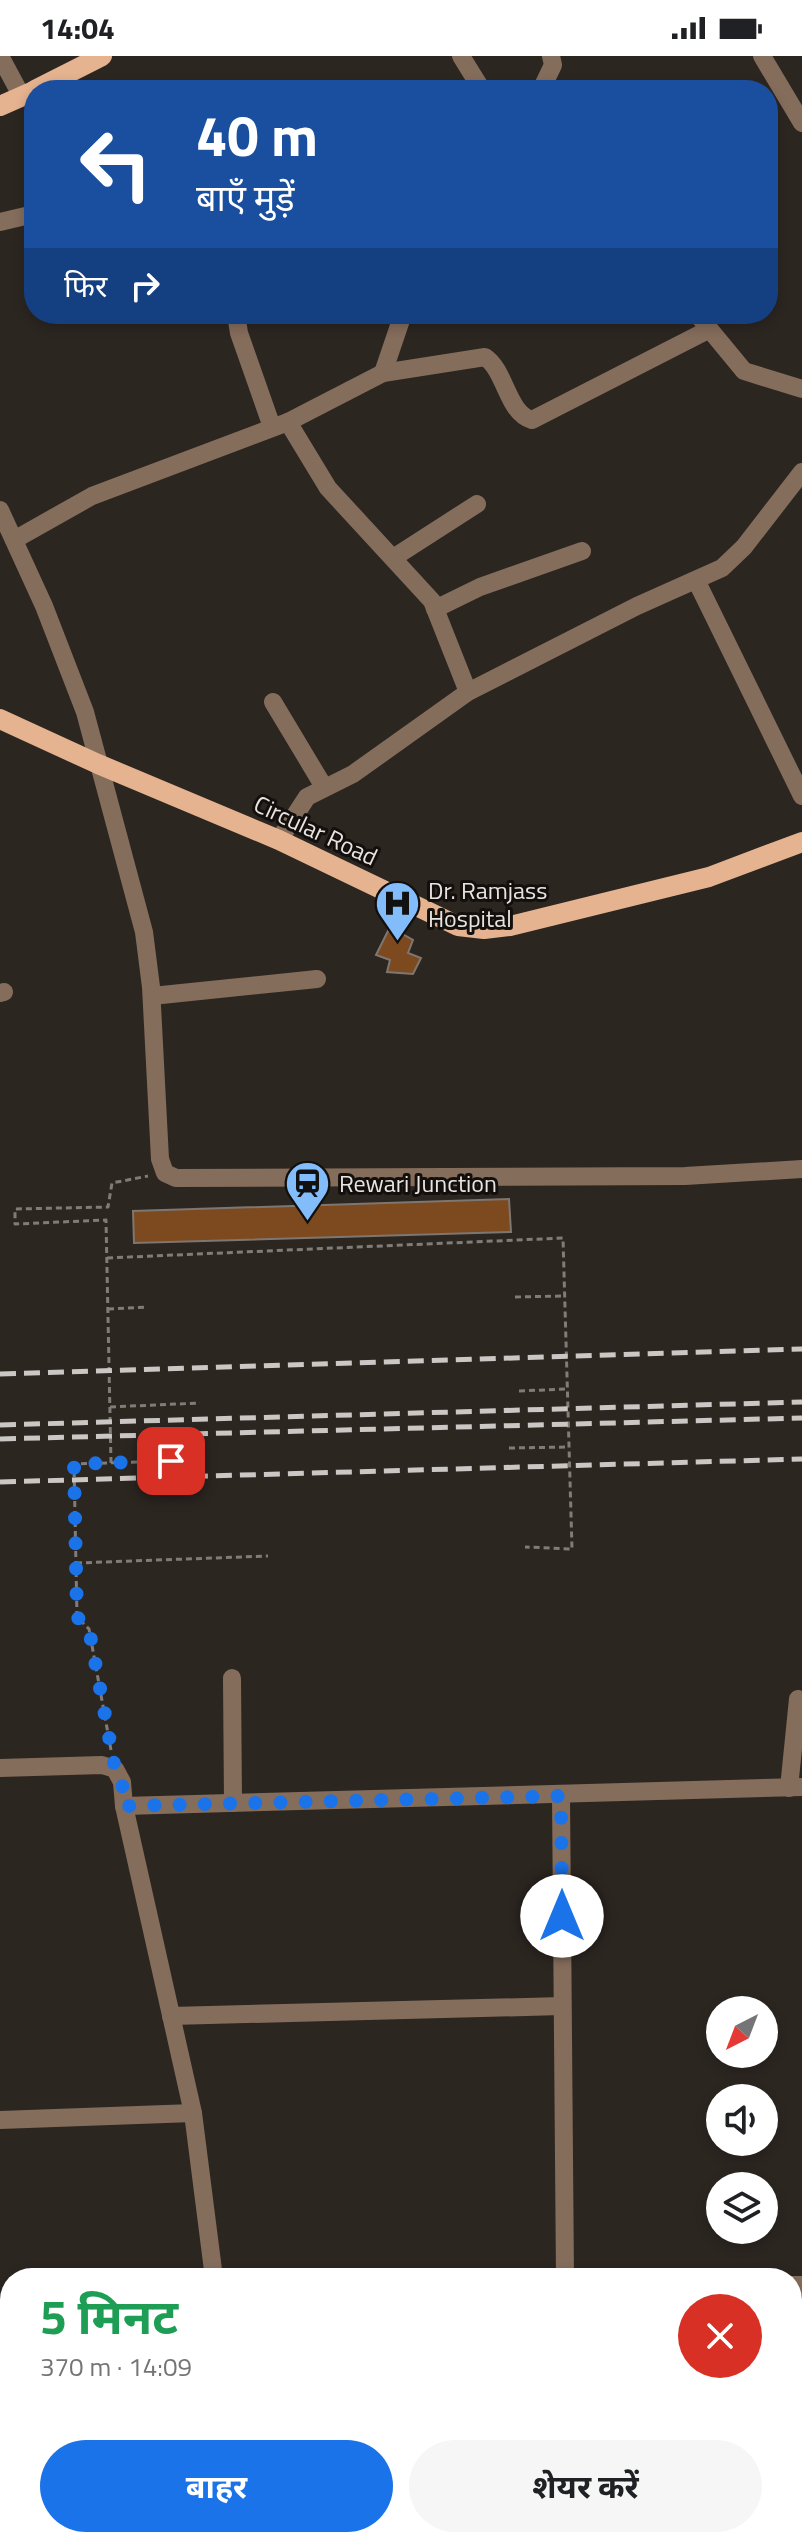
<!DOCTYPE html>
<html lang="hi">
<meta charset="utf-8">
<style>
body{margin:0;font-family:"Titillium Web","Noto Sans Devanagari",sans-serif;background:#f6f6f6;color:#202124;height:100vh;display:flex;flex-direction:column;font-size:30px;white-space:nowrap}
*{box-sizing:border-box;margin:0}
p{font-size:26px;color:#757577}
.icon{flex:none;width:44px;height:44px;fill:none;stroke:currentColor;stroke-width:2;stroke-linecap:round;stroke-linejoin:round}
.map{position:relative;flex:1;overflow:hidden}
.sheet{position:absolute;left:0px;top:2212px;width:802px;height:280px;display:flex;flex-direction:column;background:#fff;border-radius:32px 32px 0 0;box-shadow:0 4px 12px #0003}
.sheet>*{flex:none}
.guide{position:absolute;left:24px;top:24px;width:754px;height:244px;border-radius:32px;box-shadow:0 4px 12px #0003;background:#1a4fa0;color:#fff;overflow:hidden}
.needle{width:52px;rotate:222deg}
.tools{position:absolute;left:706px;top:1940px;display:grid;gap:16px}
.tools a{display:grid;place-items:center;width:72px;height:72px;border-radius:50%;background:#fff;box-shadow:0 4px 12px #0003;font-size:40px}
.pin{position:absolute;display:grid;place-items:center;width:68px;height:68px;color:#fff;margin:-34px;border-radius:16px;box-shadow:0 4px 12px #0006}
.me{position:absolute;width:88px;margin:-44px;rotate:0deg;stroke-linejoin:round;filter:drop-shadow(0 0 6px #0008)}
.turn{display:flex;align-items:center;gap:28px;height:168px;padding:0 40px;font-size:36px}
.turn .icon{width:104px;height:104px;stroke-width:2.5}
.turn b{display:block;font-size:56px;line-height:68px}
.then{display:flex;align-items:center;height:76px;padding:0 40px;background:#0003;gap:16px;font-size:30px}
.round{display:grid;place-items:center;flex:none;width:84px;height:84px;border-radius:42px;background:#f6f6f6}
.headline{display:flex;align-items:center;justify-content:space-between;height:136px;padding:0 40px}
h1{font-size:48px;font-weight:700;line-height:60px;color:#1e9e55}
.cta{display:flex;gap:16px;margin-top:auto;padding:16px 40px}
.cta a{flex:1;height:92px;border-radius:48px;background:#1a73e8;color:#fff;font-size:32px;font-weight:700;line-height:92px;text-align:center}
.cta a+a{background:#f6f6f6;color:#202124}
.status{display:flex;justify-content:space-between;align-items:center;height:56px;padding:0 40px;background:#fff;direction:ltr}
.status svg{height:22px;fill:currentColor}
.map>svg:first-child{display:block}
</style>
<div class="status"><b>14:04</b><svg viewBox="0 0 49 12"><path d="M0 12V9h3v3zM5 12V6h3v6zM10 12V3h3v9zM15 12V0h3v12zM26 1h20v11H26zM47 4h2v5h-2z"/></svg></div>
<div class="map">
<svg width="802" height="2492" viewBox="0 0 802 2492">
<rect width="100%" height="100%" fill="#2c2621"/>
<g fill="#7d4a20" stroke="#7e7671" stroke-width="2">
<polygon points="390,871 413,884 408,897 421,902 413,918 387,916 390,904 376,899"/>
<polygon points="509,1143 511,1176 134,1187 133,1155"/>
</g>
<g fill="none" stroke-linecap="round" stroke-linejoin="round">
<g stroke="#817c78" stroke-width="3" stroke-dasharray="6 4" stroke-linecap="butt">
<polyline points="107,1202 563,1182 572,1493 525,1491"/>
<polyline points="515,1241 563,1240"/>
<polyline points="108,1253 148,1251"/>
<polyline points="519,1335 567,1333"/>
<polyline points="110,1351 200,1347"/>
<polyline points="509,1392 569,1391"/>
<polyline points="111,1407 106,1164 15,1168 15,1153 108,1151 112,1127 148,1120"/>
<polyline points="76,1507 268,1500"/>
<polyline points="111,1694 89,1573 77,1561 74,1408 201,1404"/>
</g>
<g stroke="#856d5c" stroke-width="18">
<polyline points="0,0 22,41"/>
<polyline points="461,0 482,34"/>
<polyline points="762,0 802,67"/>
<polyline points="541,34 553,9 551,0"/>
<polyline points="0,166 34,158"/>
<polyline points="236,258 239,277 272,371"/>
<polyline points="697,258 744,315 802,333"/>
<polyline points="383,317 403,258"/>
<polyline points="288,366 328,432 432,545 468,636"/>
<polyline points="0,454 44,550 85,656 144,876 151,931 160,1103 165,1117 176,1122 685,1120 802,1113"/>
<path d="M14,484L92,440L288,366L383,317L485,301C506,315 507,357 532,364L708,274"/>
<polyline points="393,502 477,448"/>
<polyline points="697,526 802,740"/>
<polyline points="435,553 480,531 582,495"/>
<polyline points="273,646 324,731"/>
<polyline points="279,784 307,741 353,718 468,636 637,550 722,512 744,491 802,416"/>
<polyline points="0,937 4,936"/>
<polyline points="152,940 317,923"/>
<polyline points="232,1622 233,1747"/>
<polyline points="0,1712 102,1709 115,1713 122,1726 124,1750 193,2057 214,2222"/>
<polyline points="789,1732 798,1643"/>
<polyline points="561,1740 565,2222"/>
<polyline points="124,1750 802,1731"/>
<polyline points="171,1960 562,1950"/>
<polyline points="0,2064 193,2057"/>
<polyline points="792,2229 802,2229"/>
<polyline points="0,2396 10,2396"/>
<polyline points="56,2482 57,2492"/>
<polyline points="125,2482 126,2492"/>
<polyline points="184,2482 185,2492"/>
<polyline points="318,2482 319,2492"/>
<polyline points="369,2482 370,2492"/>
<polyline points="433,2482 435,2492"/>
<polyline points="536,2482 538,2492"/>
<polyline points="604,2482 605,2492"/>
</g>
<g stroke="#e5b390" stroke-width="20">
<polyline points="35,34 102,0"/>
<polyline points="0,50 34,35"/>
<polyline points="0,663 98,708 279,784 458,870 484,873 510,870 709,821 802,786"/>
</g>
<g stroke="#cbc7c4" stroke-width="5" stroke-dasharray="16 8" stroke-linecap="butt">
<polyline points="0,1318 802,1293"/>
<polyline points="0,1369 802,1346"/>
<polyline points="0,1383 802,1362"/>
<polyline points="0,1426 802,1403"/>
</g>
</g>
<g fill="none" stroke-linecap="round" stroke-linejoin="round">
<polyline stroke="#1a73e8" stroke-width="14" stroke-dasharray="0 25.2" points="171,1405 74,1408 77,1561 89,1573 115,1713 122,1726 124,1750 561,1740 562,1860"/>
</g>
<defs>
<symbol id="hospital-pin" viewBox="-11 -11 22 30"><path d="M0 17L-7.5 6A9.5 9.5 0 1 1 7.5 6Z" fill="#82bcfa" stroke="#120f0d"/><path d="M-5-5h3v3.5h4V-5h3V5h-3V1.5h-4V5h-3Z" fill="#111"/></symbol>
<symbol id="station-pin" viewBox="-11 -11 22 30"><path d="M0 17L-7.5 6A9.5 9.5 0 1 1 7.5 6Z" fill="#82bcfa" stroke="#120f0d"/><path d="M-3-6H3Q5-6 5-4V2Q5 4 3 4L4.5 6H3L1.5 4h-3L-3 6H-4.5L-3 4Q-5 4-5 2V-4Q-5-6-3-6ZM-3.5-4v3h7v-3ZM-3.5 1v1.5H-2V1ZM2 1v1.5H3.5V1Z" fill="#111"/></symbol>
</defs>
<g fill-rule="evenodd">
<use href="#hospital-pin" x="372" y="822" width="51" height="69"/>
<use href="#station-pin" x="282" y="1102" width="51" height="69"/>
</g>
<g text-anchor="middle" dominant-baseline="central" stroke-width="6" stroke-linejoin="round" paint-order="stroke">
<g font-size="24" fill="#e8e4e1" stroke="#120f0d">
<text transform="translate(316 774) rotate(25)">Circular Road</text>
</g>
<g font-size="24" fill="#e8e4e1" stroke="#120f0d" text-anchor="start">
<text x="428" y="834">Dr. Ramjass<tspan x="428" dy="28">Hospital</tspan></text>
<text x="339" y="1127">Rewari Junction</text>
</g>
</g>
</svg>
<div class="tools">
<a><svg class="needle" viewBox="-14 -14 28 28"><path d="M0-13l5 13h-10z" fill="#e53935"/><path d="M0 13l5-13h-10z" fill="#757577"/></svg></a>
<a><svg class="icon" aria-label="sound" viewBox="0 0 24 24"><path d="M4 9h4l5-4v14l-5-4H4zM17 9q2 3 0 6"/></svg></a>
<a><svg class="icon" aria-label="layers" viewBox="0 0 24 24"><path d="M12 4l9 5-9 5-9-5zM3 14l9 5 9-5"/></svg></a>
</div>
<div class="pin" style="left:171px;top:1405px;background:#d93025"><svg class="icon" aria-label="arrive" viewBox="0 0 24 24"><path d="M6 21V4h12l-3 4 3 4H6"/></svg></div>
<svg class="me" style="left:562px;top:1860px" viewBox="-20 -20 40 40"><circle r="19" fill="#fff"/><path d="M0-13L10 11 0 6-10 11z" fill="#1a73e8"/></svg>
<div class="guide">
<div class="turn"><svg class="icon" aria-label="left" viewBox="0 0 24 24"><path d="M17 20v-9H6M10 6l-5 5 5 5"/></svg><div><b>40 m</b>बाएँ मुड़ें</div></div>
<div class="then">फिर<svg class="icon" aria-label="right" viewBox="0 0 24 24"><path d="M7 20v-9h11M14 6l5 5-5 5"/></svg></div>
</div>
<section class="sheet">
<div class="headline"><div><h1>5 मिनट</h1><p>370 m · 14:09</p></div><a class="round" style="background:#d93025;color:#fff"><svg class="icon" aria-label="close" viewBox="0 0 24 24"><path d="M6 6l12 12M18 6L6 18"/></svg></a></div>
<div class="cta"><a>बाहर</a><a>शेयर करें</a></div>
</section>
</div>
